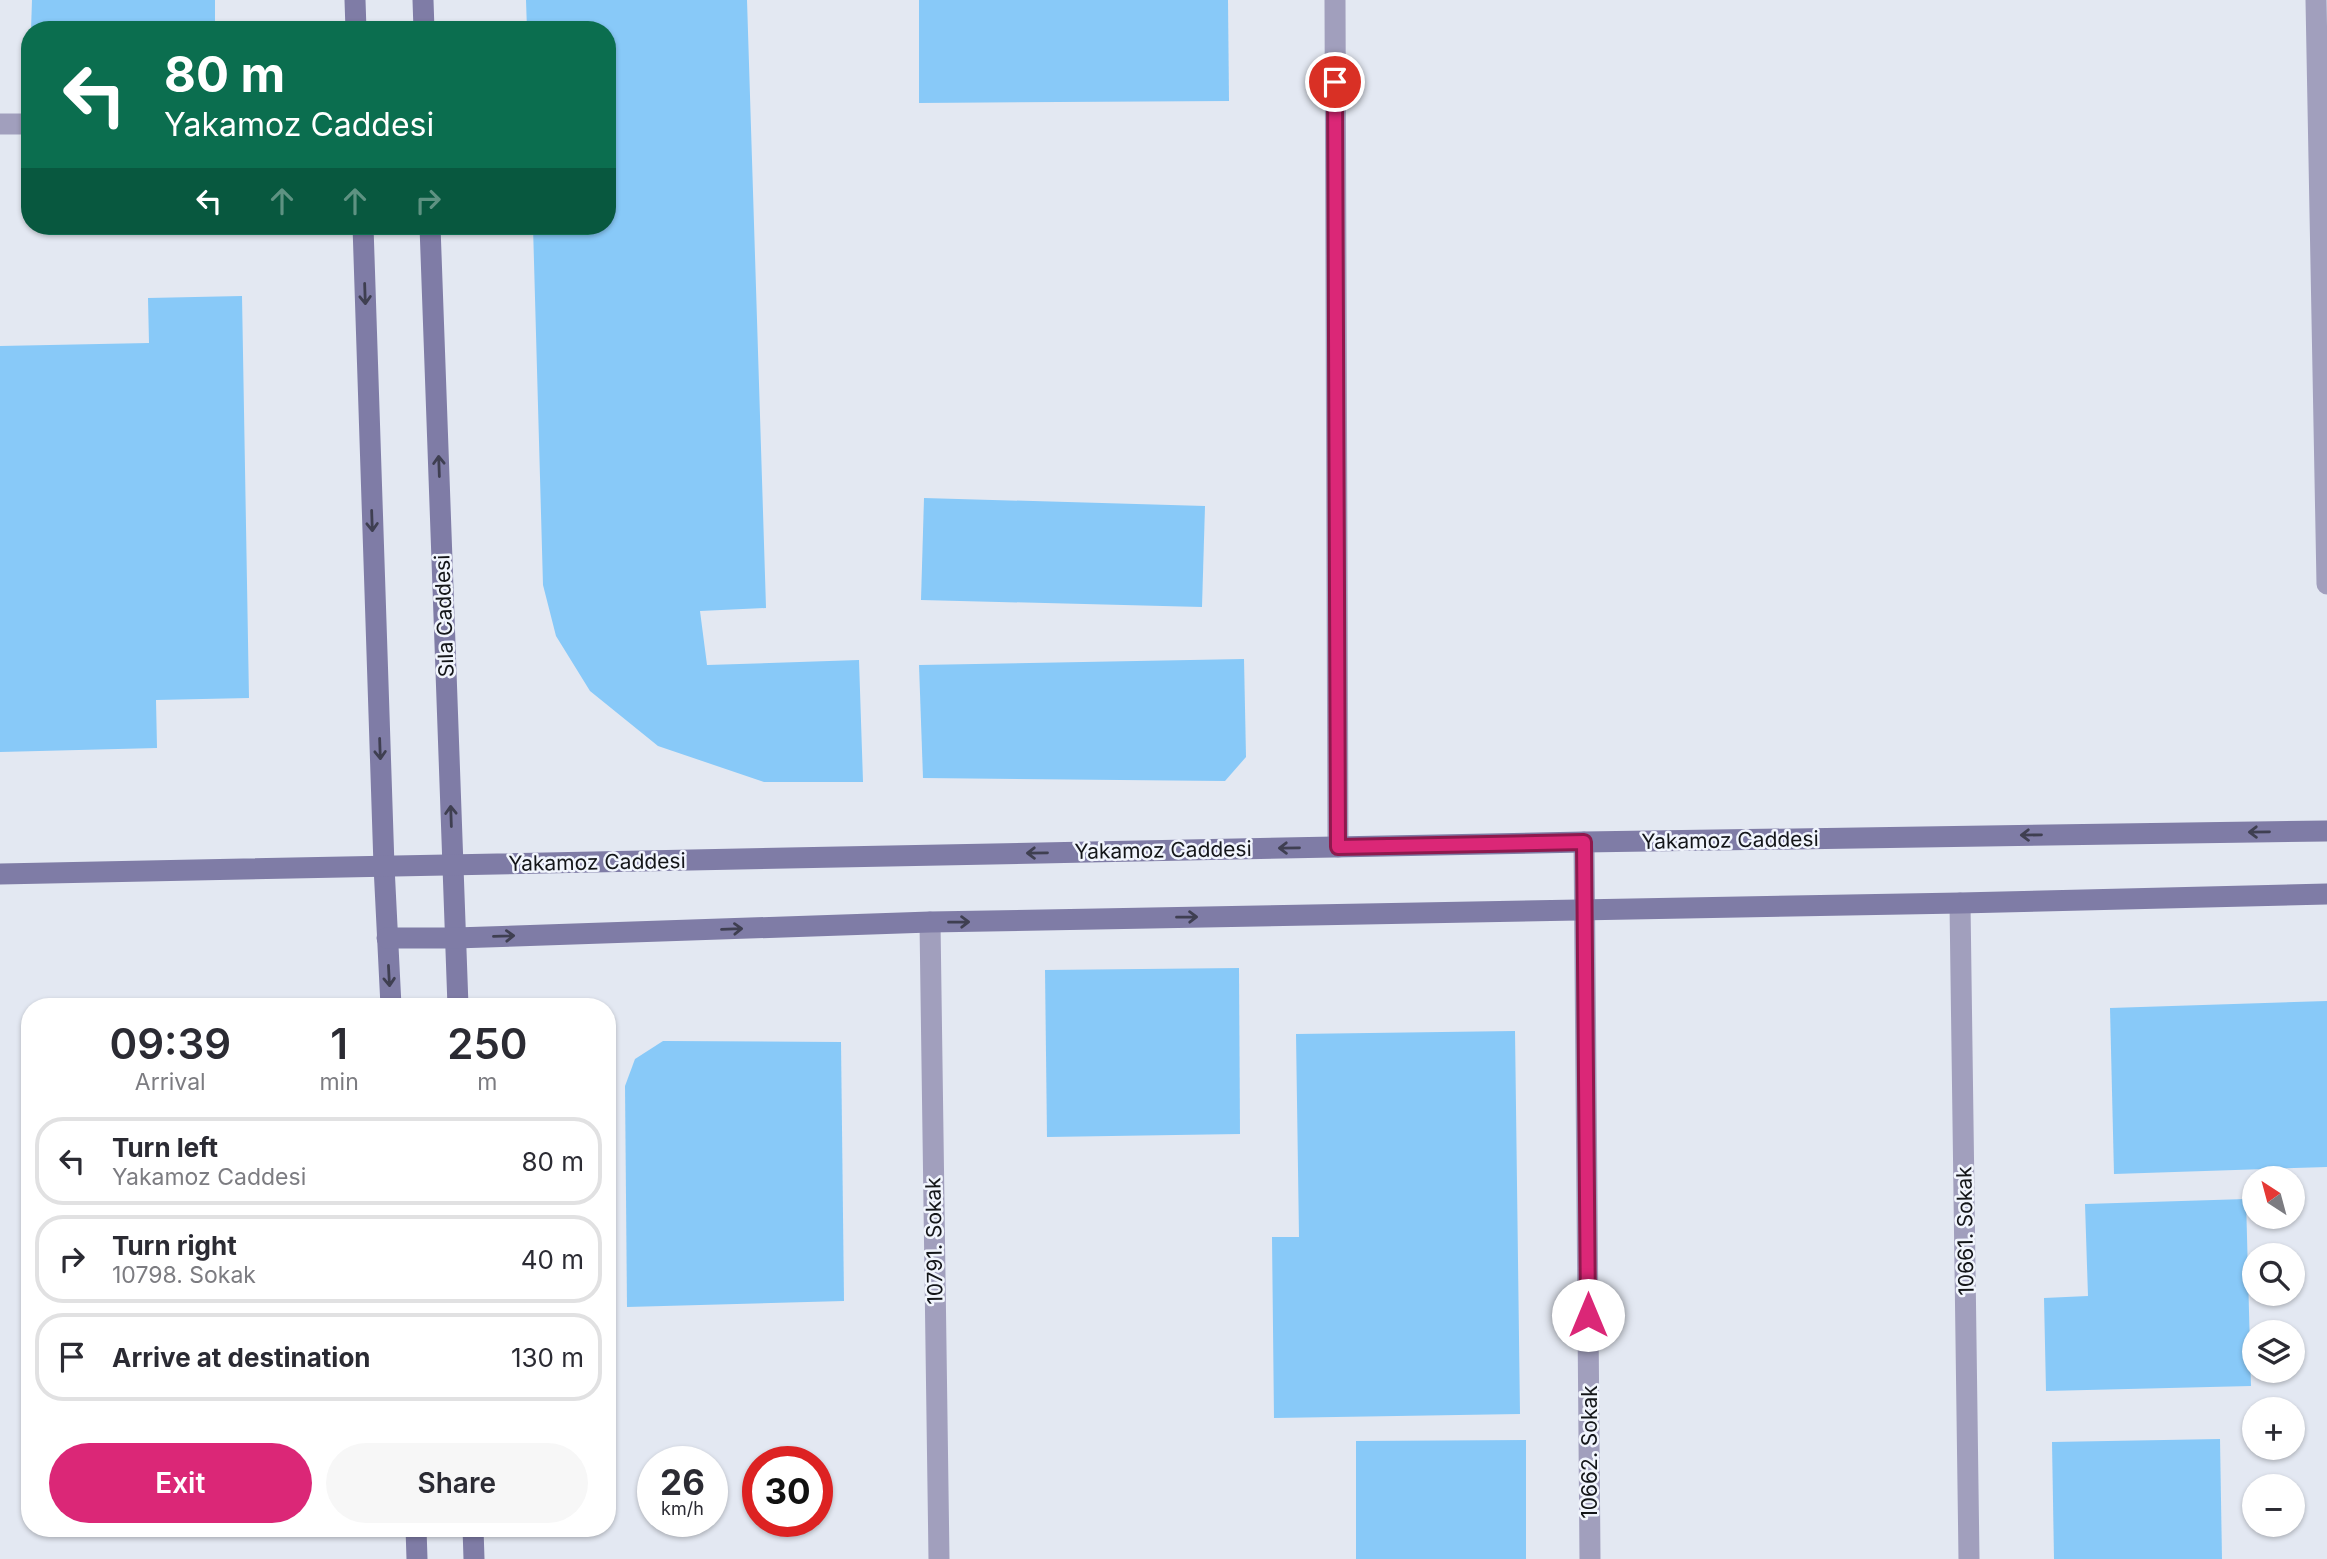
<!DOCTYPE html>
<meta charset="utf-8">
<style>
body{margin:0;font-family:Inter,sans-serif;background:#f7f7f7;color:#2b2b33;height:100vh;display:flex;flex-direction:column;font-size:26px;white-space:nowrap}
*{box-sizing:border-box;margin:0}
p{font-size:23px;color:#7c7c81}
.icon{flex:none;width:38px;height:38px;fill:none;stroke:currentColor;stroke-width:2;stroke-linecap:round;stroke-linejoin:round}
.map{position:relative;flex:1;overflow:hidden}
.side{position:absolute;left:21px;top:998px;width:595px;height:539px;display:flex;flex-direction:column;background:#fff;border-radius:28px;box-shadow:0 2px 5px #0004}
.side>*{flex:none}
.guide{position:absolute;left:21px;top:21px;width:595px;height:214px;border-radius:28px;box-shadow:0 2px 5px #0004;background:#0b6e4f;color:#fff;overflow:hidden}
.needle{width:46px;rotate:324deg}
.buttons{position:absolute;left:2242px;top:1166px;display:grid;gap:14px}
.buttons a{display:grid;place-items:center;width:63px;height:63px;border-radius:50%;background:#fff;box-shadow:0 2px 5px #0004;font-size:35px}
.speed{position:absolute;left:637px;top:1446px;display:flex;gap:14px;font-size:35px;font-weight:700;text-align:center}
.speed>*{display:grid;place-content:center;width:91px;height:91px;border-radius:50%;background:#fff;box-shadow:0 2px 5px #0004;line-height:1}
.speed small{font-size:18px;font-weight:400}
.speed .limit{border:10px solid #d22;background:#fff;color:#111}
.pin{position:absolute;display:grid;place-items:center;width:60px;height:60px;color:#fff;margin:-30px;border:4px solid #fff;border-radius:50%;box-shadow:0 2px 7px #0007}
.me{position:absolute;width:77px;margin:-38px;rotate:0deg;stroke-linejoin:round;filter:drop-shadow(0 0 5px #0008)}
.turn{display:flex;align-items:center;gap:24px;height:147px;padding:0 28px;font-size:32px}
.turn .icon{width:91px;height:91px;stroke-width:2.5}
.turn b{display:block;font-size:49px;line-height:60px}
.lanes{display:flex;align-items:center;height:66px;padding:0 28px;background:#0003;justify-content:center;gap:35px;direction:ltr}
.lanes .off{opacity:.35}
.eta{display:flex;justify-content:space-evenly;align-items:center;height:119px;text-align:center}
.eta b{font-size:42px;font-weight:600;line-height:49px}
.button{display:flex;gap:14px;margin-top:auto;padding:14px 28px}
.button a{flex:1;height:80px;border-radius:42px;background:#db2777;color:#fff;font-size:28px;font-weight:600;line-height:80px;text-align:center}
.button a+a{background:#f7f7f7;color:#2b2b33}
ul{padding:0;list-style:none}
li{display:flex;align-items:center;gap:21px;height:88px;margin:0 14px 10px;padding:0 14px;border:4px solid #e1e1e2;border-radius:28px}
li div{flex:1}
li b{display:block;font-size:26px}
li em{font-style:normal}
.map>svg:first-child{display:block}
</style>
<div class="map">
<svg width="2327" height="1559" viewBox="0 0 2327 1559">
<rect width="100%" height="100%" fill="#e3e8f2"/>
<g fill="#88c9f8">
<polygon points="32,0 215,0 215,30 31,30"/>
<polygon points="526,0 747,0 766,608 700,611 707,665 859,660 863,782 764,782 658,746 590,691 556,636 543,585 533,226 607,226 607,30 527,30"/>
<polygon points="919,0 1228,0 1229,101 919,103"/>
<polygon points="242,296 249,698 156,700 157,748 0,752 0,346 149,343 148,298"/>
<polygon points="924,498 1205,506 1202,607 921,600"/>
<polygon points="1244,659 1246,757 1225,781 923,778 919,665"/>
<polygon points="1239,968 1240,1134 1047,1137 1045,970"/>
<polygon points="2327,1001 2327,1167 2114,1174 2110,1008"/>
<polygon points="1515,1031 1520,1414 1274,1418 1272,1237 1299,1237 1296,1034"/>
<polygon points="663,1041 841,1042 844,1301 627,1307 625,1086 635,1059"/>
<polygon points="2246,1199 2251,1386 2046,1391 2044,1298 2088,1296 2085,1204"/>
<polygon points="2220,1439 2222,1559 2054,1559 2052,1442"/>
<polygon points="1526,1440 1526,1559 1356,1559 1356,1441"/>
</g>
<g fill="none" stroke-linecap="round" stroke-linejoin="round">
<polyline stroke="#a19fbd" stroke-width="21" points="0,124 30,124"/>
<g stroke="#a19fbd" stroke-width="21">
<polyline points="1335,0 1338,847"/>
<polyline points="2316,0 2327,584"/>
<polyline points="1584,842 1590,1559"/>
<polyline points="1960,903 1969,1559"/>
<polyline points="930,922 939,1559"/>
</g>
<g stroke="#7f7ca6" stroke-width="21">
<polyline points="355,0 356,30"/>
<polyline points="423,0 424,30"/>
<polyline points="363,226 384,866 391,1006"/>
<polyline points="430,226 458,1006"/>
<polyline points="0,874 1584,842 2327,831"/>
<polyline points="387,938 455,938 930,922 1960,903 2327,894"/>
<polyline points="416,1528 417,1559"/>
<polyline points="473,1528 474,1559"/>
</g>
</g>
<defs><path id="oneway-shaft" d="M-6 0H5M1.5-3L5.5 0L1.5 3" fill="none" stroke-width="1.6" stroke-linecap="round" stroke-linejoin="round" transform="scale(1.75)"/></defs>
<g stroke="#3f3f51">
<use href="#oneway-shaft" transform="translate(365 294) rotate(88)"/>
<use href="#oneway-shaft" transform="translate(439 466) rotate(-92)"/>
<use href="#oneway-shaft" transform="translate(372 521) rotate(88)"/>
<use href="#oneway-shaft" transform="translate(380 749) rotate(88)"/>
<use href="#oneway-shaft" transform="translate(451 816) rotate(-92)"/>
<use href="#oneway-shaft" transform="translate(2259 832) rotate(179)"/>
<use href="#oneway-shaft" transform="translate(2031 835) rotate(179)"/>
<use href="#oneway-shaft" transform="translate(1289 848) rotate(179)"/>
<use href="#oneway-shaft" transform="translate(1037 853) rotate(179)"/>
<use href="#oneway-shaft" transform="translate(1187 917) rotate(-1)"/>
<use href="#oneway-shaft" transform="translate(959 922) rotate(-1)"/>
<use href="#oneway-shaft" transform="translate(732 929) rotate(-2)"/>
<use href="#oneway-shaft" transform="translate(504 936) rotate(-2)"/>
<use href="#oneway-shaft" transform="translate(389 976) rotate(87)"/>
</g>
<g fill="none" stroke-linecap="round" stroke-linejoin="round">
<defs>
<polyline id="route" points="1335,82 1338,847 1584,842 1588,1315"/>
</defs>
<use href="#route" stroke="#8e194d" stroke-width="18"/>
<use href="#route" stroke="#db2777" stroke-width="12"/>
</g>
<g text-anchor="middle" dominant-baseline="central" stroke-width="5" stroke-linejoin="round" paint-order="stroke">
<g font-size="21" fill="#141619" stroke="#f1f5fd">
<text transform="translate(444 616) rotate(-92)">Sıla Caddesi</text>
<text transform="translate(1730 840) rotate(-1)">Yakamoz Caddesi</text>
<text transform="translate(1163 850) rotate(-1)">Yakamoz Caddesi</text>
<text transform="translate(597 862) rotate(-1)">Yakamoz Caddesi</text>
<text transform="translate(1965 1231) rotate(-91)">10661. Sokak</text>
<text transform="translate(934 1241) rotate(-91)">10791. Sokak</text>
<text transform="translate(1589 1452) rotate(-90)">10662. Sokak</text>
</g>
</g>
</svg>
<div class="buttons">
<a><svg class="needle" viewBox="-14 -14 28 28"><path d="M0-13l5 13h-10z" fill="#e53935"/><path d="M0 13l5-13h-10z" fill="#7c7c81"/></svg></a>
<a><svg class="icon" aria-label="search" viewBox="0 0 24 24"><circle cx="10" cy="10" r="6"/><path d="M15 15l6 6"/></svg></a>
<a><svg class="icon" aria-label="layers" viewBox="0 0 24 24"><path d="M12 4l9 5-9 5-9-5zM3 14l9 5 9-5"/></svg></a>
<a>+</a>
<a>−</a>
</div>
<div class="speed"><div>26<small>km/h</small></div><div class="limit">30</div></div>
<div class="pin" style="left:1335px;top:82px;background:#d93025"><svg class="icon" aria-label="arrive" viewBox="0 0 24 24"><path d="M6 21V4h12l-3 4 3 4H6"/></svg></div>
<svg class="me" style="left:1588px;top:1315px" viewBox="-20 -20 40 40"><circle r="19" fill="#fff"/><path d="M0-13L10 11 0 6-10 11z" fill="#db2777"/></svg>
<div class="guide">
<div class="turn"><svg class="icon" aria-label="left" viewBox="0 0 24 24"><path d="M17 20v-9H6M10 6l-5 5 5 5"/></svg><div><b>80 m</b>Yakamoz Caddesi</div></div>
<div class="lanes"><svg class="icon" aria-label="left" viewBox="0 0 24 24"><path d="M17 20v-9H6M10 6l-5 5 5 5"/></svg><svg class="icon off" aria-label="ahead" viewBox="0 0 24 24"><path d="M12 20V5M6 11l6-6 6 6"/></svg><svg class="icon off" aria-label="ahead" viewBox="0 0 24 24"><path d="M12 20V5M6 11l6-6 6 6"/></svg><svg class="icon off" aria-label="right" viewBox="0 0 24 24"><path d="M7 20v-9h11M14 6l5 5-5 5"/></svg></div>
</div>
<section class="side">
<div class="eta">
<div><b>09:39</b><p>Arrival</p></div>
<div><b>1</b><p>min</p></div>
<div><b>250</b><p>m</p></div>
</div>
<ul>
<li><svg class="icon" aria-label="left" viewBox="0 0 24 24"><path d="M17 20v-9H6M10 6l-5 5 5 5"/></svg><div><b>Turn left</b><p>Yakamoz Caddesi</p></div><em>80 m</em></li>
<li><svg class="icon" aria-label="right" viewBox="0 0 24 24"><path d="M7 20v-9h11M14 6l5 5-5 5"/></svg><div><b>Turn right</b><p>10798. Sokak</p></div><em>40 m</em></li>
<li><svg class="icon" aria-label="arrive" viewBox="0 0 24 24"><path d="M6 21V4h12l-3 4 3 4H6"/></svg><div><b>Arrive at destination</b></div><em>130 m</em></li>
</ul>
<div class="button"><a>Exit</a><a>Share</a></div>
</section>
</div>
